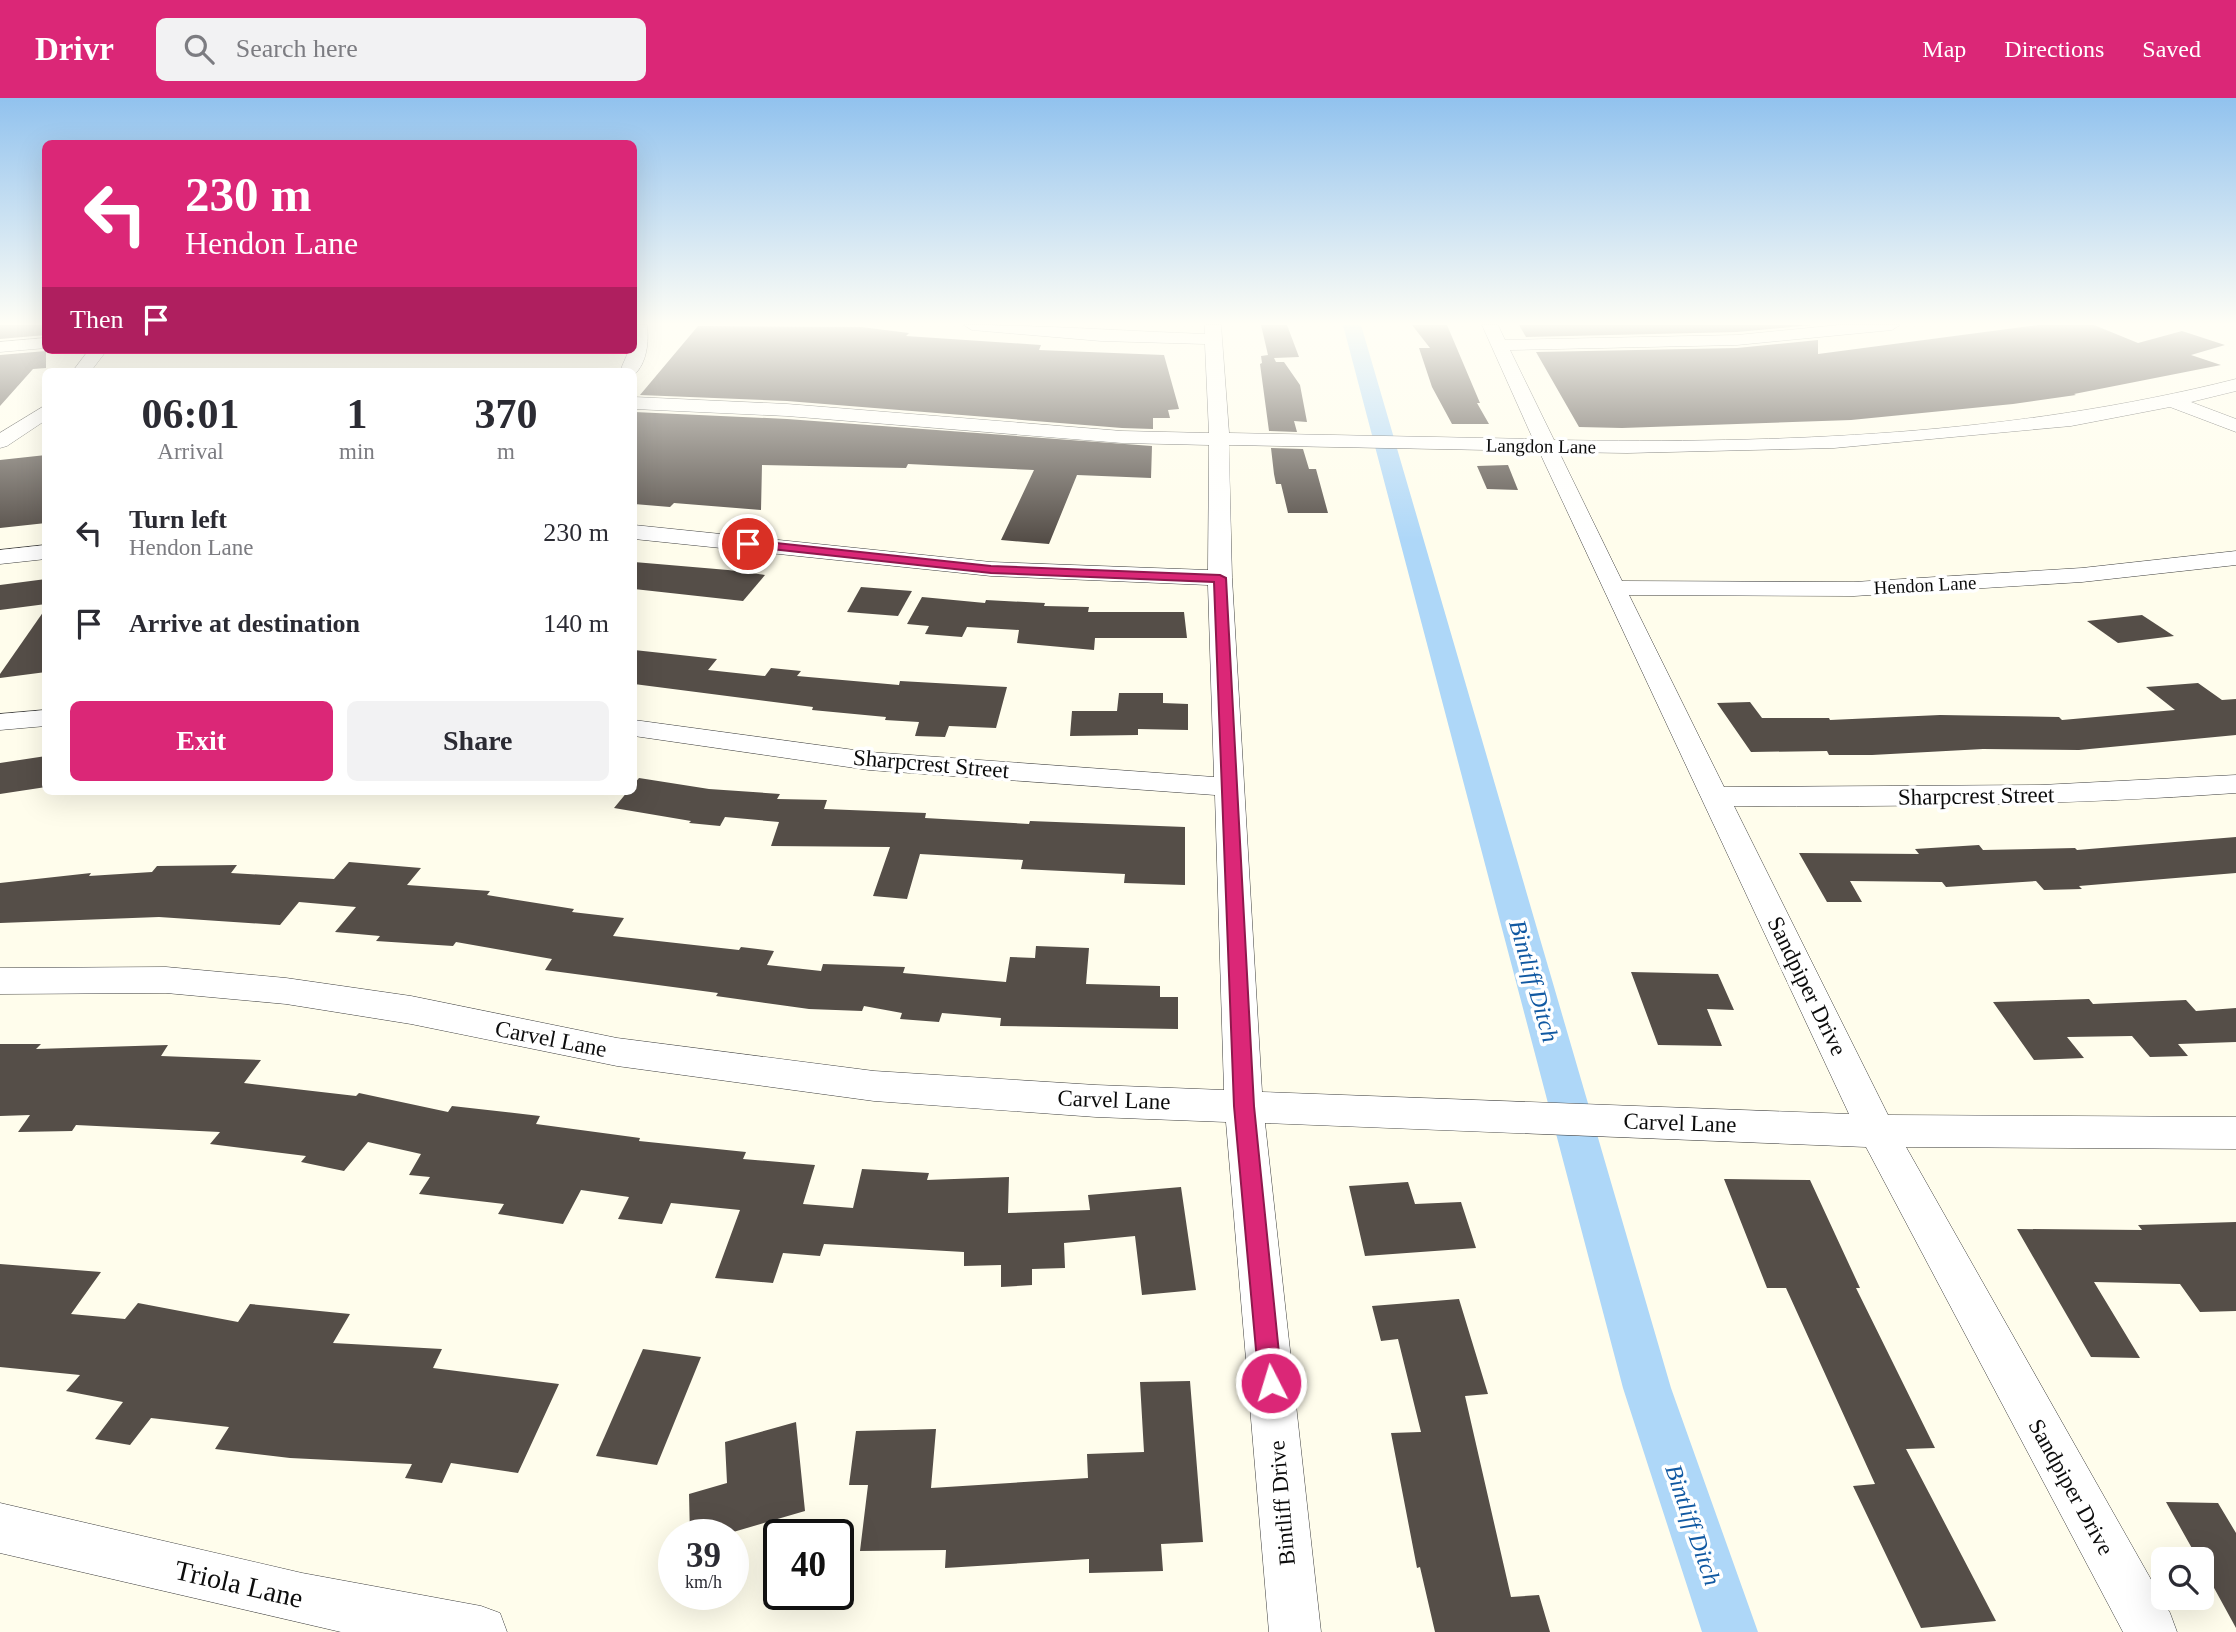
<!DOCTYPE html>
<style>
body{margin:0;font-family:Georgia,serif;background:#f2f2f3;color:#2b2b33;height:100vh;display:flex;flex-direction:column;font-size:26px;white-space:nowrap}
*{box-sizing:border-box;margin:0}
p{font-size:23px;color:#7c7c81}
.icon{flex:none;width:38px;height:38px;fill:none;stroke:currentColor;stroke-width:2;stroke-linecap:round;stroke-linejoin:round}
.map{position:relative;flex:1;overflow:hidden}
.panel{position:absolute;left:42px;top:270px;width:595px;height:427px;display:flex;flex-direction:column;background:#fff;border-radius:10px;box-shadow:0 7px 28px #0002}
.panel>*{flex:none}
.top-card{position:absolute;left:42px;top:42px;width:595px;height:214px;border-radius:10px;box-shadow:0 7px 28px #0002;background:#db2777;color:#fff;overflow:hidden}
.fabs{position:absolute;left:2151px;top:1449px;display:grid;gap:14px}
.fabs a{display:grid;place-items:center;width:63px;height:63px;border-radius:10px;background:#fff;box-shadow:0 7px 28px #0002;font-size:35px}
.speed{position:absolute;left:658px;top:1421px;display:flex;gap:14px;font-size:35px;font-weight:700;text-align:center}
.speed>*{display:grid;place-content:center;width:91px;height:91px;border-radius:50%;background:#fff;box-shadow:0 7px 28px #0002;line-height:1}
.speed small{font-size:18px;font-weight:400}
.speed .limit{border:4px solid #111;border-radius:10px;background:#fff;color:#111}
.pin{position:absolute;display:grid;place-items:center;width:60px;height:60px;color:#fff;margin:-30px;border:4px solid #fff;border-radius:50%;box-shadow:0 2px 7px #0007}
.me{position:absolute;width:77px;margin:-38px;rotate:355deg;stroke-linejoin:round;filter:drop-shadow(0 0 5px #0008)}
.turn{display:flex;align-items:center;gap:24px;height:147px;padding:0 28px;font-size:32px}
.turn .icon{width:91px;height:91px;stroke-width:2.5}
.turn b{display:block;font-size:49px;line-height:60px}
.then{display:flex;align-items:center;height:66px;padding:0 28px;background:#0003;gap:14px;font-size:26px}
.eta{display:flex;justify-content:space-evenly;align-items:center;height:119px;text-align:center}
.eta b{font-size:42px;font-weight:700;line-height:49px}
.cta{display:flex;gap:14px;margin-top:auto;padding:14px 28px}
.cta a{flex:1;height:80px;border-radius:10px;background:#db2777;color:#fff;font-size:28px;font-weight:700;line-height:80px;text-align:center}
.cta a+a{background:#f2f2f3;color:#2b2b33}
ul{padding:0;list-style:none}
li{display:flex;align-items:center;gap:21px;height:91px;padding:0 28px}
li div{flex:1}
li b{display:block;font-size:26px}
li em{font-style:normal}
header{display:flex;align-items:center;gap:42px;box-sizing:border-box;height:98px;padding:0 35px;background:#db2777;color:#fff}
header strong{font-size:33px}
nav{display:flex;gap:38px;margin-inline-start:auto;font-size:24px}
.search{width:490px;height:63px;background:#f2f2f3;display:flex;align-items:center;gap:18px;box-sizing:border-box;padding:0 24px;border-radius:10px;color:#7c7c81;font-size:26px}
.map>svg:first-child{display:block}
</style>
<header>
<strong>Drivr</strong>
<div class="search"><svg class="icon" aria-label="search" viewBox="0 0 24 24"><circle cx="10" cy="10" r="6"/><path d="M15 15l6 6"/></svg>Search here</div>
<nav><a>Map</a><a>Directions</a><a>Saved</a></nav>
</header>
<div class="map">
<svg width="2236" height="1534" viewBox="0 0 2236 1534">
<rect width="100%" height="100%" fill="#fffdec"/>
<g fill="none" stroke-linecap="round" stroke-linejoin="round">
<polygon fill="#aed7f8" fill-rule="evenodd" points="1343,227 1361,227 1671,1290 1758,1534 1702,1534 1623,1290"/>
</g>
<g fill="#554e48">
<polygon points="0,227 46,227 46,237 0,241"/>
<polygon points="1261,227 1287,227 1299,259 1274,260 1276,264 1284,264 1300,287 1307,324 1294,323 1297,334 1269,333 1260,266 1262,265 1261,258 1268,257"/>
<polygon points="1412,227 1447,227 1480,305 1477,305 1489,326 1452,326 1432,289 1419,250 1430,250"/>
<polygon points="1519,227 1812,227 1737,234 1526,239"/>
<polygon points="2038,227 2094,227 2138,245 2182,233 2225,247 2191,257 2221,267 2074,296 2076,297 2013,306 1851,322 1622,330 1579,329 1536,254 1737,250 1818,242 1818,256"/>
<polygon points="698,228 861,229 909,235 906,238 1041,247 1039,252 1164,257 1179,311 1168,312 1170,320 1153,320 1153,331 1122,330 787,303 640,297"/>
<polygon points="46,253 46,270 33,271 0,308 0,257"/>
<polygon points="634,314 787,321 1152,348 1151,380 1077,377 1049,446 1001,442 1034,372 908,366 906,370 762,367 761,412 674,405 670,409 634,406"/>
<polygon points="1271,350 1303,351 1309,371 1316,371 1328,415 1288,415 1281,386 1276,386 1274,376"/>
<polygon points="46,357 46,425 0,430 0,362"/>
<polygon points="1508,367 1518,392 1487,391 1477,368"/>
<polygon points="634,464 728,472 765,477 743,503 634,491"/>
<polygon points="46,481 46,506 0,512 0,487"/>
<polygon points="861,489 912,493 898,518 847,514"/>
<polygon points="922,499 985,505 986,502 1045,505 1044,508 1089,509 1088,514 1184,514 1187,540 1095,540 1094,552 1017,545 1019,532 967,529 962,539 925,536 929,528 907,526"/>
<polygon points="46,510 46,574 0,580 0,576"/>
<polygon points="2142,517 2174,538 2118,545 2087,523"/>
<polygon points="634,552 717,561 708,572 765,578 771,570 801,573 797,578 899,587 900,583 1007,589 996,630 949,628 945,639 915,638 919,624 885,622 886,619 812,612 813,609 634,586"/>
<polygon points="2198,585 2222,602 2236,601 2236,637 2079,652 1983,651 1872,657 1829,657 1827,653 1751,654 1717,605 1750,604 1762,620 1829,620 1830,622 1940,617 2059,619 2062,622 2175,612 2146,589"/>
<polygon points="1119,595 1163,595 1163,605 1188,606 1188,632 1138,631 1138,637 1070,638 1072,613 1117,613"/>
<polygon points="46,658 46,689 0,696 0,665"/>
<polygon points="639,680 709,691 780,696 777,701 827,702 824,711 926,715 925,720 1029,726 1030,723 1185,729 1185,787 1124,785 1125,776 1021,771 1023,762 920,756 907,801 873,798 890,749 771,748 779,724 725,719 720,728 689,725 691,723 614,710 628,693 634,693 634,686"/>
<polygon points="2236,739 2236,775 2079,788 2082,791 2044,792 2036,783 1946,789 1942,784 1850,783 1862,804 1827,804 1799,755 1919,756 1915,751 1979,747 1983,752 2075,750 2077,752"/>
<polygon points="349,764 421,770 407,787 490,793 487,797 574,811 572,814 624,820 613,838 739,852 741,849 774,853 767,867 821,873 823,866 905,869 903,875 1006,884 1010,859 1035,860 1036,848 1089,850 1086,886 1160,888 1160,899 1178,899 1178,931 1000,928 1001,920 942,915 939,924 900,921 902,915 864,908 862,913 809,911 716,898 718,895 545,872 552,861 456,844 453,848 376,843 380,838 335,834 356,809 299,804 280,827 159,819 0,825 0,785 91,775 89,778 152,774 157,768 237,767 231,775 334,781"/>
<polygon points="1631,874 1718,876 1734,912 1707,911 1722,948 1658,947"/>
<polygon points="2089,901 2093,906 2186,902 2196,913 2236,910 2236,944 2178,946 2188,958 2150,959 2132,938 2067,939 2084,960 2034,962 1993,904"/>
<polygon points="0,946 41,946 36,951 168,947 161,958 261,962 244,985 356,998 359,995 448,1014 452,1008 540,1018 536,1026 640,1040 639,1043 746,1054 743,1061 815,1067 803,1106 853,1110 862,1071 929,1075 927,1082 1009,1079 1008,1115 1090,1112 1088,1097 1181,1089 1196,1192 1142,1197 1135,1138 1064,1145 1065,1170 1032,1171 1032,1187 1001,1189 1001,1167 964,1168 964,1154 824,1146 820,1158 783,1155 773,1185 715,1180 740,1112 671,1105 662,1126 618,1121 629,1099 581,1092 563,1126 498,1116 504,1106 419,1096 430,1079 409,1077 421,1056 368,1044 344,1073 301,1064 306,1058 210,1046 220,1034 76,1027 72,1033 18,1034 30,1017 0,1018"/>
<polygon points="1724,1081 1810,1082 1860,1190 1856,1190 1935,1350 1906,1351 1996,1523 1921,1530 1853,1388 1875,1386 1786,1190 1767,1190"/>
<polygon points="1408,1084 1415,1106 1461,1104 1476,1150 1365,1158 1349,1088"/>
<polygon points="2236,1124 2236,1213 2200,1214 2180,1186 2094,1184 2140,1260 2091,1259 2017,1131 2142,1132 2138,1127"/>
<polygon points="0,1166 101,1174 71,1216 125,1221 138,1205 238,1224 250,1206 350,1216 333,1245 442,1251 433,1270 559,1286 518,1375 451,1365 442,1385 405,1380 412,1366 290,1360 215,1351 229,1329 151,1320 130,1347 95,1341 123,1304 66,1293 80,1277 0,1269"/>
<polygon points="1459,1201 1488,1296 1465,1298 1511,1499 1539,1497 1550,1534 1435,1534 1420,1469 1417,1470 1391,1335 1421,1334 1398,1241 1381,1243 1372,1208"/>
<polygon points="643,1251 701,1259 657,1367 596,1358"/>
<polygon points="1190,1283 1203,1444 1161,1446 1163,1473 1089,1475 1089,1461 945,1470 946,1452 860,1453 868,1387 849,1387 856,1333 936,1331 931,1390 1088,1380 1087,1356 1144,1354 1140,1284"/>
<polygon points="796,1324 805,1413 723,1437 690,1437 689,1396 727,1385 725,1344"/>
<polygon points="2166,1404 2218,1405 2236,1435 2236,1530 2202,1468 2202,1461 2198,1461"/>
</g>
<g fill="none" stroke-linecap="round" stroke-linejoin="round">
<defs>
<g id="minor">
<path d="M634,227H647C649,244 647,265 634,277V273H620L629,252H634Z"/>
<path d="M964,227C1044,227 1124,233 1205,236V227H1221L1229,335L1533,341L1482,227H1498L1505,242L1737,237L1839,227H1900L1892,232L1737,247L1510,252L1554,342C1782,346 2014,337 2236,281V293L2191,304L2236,321V334L2170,309L2071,328L1834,350L1627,355L1559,354L1622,483L1854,484L2082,470L2236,453V467L2082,484L1854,498L1629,497L1724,689L2041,687L2236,677V695C2069,707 1901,709 1734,708L1888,1017L2236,1019V1051L1906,1049L2170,1515L2177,1534H2123L1866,1049L1265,1025L1321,1534H1269L1226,1024L1096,1019L874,1003L617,968L411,926L286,906L166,895L0,896V870L166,869L286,880L411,898L617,940L874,973L1096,987L1224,992L1215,697L869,672L634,638V622L869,654L1214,679L1208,487L991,478L634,441V427L991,464L1208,472L1209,347L1122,345L787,318L634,311V299L787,306L1122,333L1209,335L1205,246L1101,243L972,232ZM1229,347L1539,353L1849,1016L1262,994L1232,480Z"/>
<polygon points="46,240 46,250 0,254 0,244"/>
<polygon points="89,252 107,252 91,273 73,273"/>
<polygon points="46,307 46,322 7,348 0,350 0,335"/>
<polygon points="46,447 46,461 0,466 0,452"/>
<polygon points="46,612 46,628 0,632 0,616"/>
<polygon points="0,1405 302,1475 481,1508 500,1515 507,1534 341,1534 0,1455"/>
</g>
</defs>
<use href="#minor" stroke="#3f3f3f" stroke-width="1"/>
<use href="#minor" fill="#fff" fill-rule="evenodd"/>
</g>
<linearGradient id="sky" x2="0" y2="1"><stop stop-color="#91c2ee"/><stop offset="0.51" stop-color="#fffef6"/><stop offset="1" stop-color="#fffef6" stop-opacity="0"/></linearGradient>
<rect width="2236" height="442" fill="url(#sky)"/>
<polygon fill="#db2777" stroke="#8e194d" stroke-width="2" points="748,442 991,468 1220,477 1226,480 1254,1008 1282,1285 1279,1293 1271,1296 1263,1293 1259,1285 1234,1008 1214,484 991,475 744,448 743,446"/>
<g text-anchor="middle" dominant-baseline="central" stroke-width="7" stroke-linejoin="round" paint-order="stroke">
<g font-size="19" fill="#0c0c0c" stroke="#fff">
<text transform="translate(1541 348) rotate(1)">Langdon Lane</text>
<text transform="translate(1925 487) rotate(-3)">Hendon Lane</text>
</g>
<g font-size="23" fill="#0c0c0c" stroke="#fff">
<text transform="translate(931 666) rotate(5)">Sharpcrest Street</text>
<text transform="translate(1976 698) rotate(-1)">Sharpcrest Street</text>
<text transform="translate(1807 888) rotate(64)">Sandpiper Drive</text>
<text transform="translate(551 941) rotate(11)">Carvel Lane</text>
<text transform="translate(1114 1002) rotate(2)">Carvel Lane</text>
<text transform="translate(1680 1025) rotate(2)">Carvel Lane</text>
<text transform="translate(2071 1389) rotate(61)">Sandpiper Drive</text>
<text transform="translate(1282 1405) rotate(-95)">Bintliff Drive</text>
</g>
<g font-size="24" font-style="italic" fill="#1159a2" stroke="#fff">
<text transform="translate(1534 883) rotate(74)">Bintliff Ditch</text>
<text transform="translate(1693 1427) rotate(71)">Bintliff Ditch</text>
</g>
<g font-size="28" fill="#0c0c0c" stroke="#fff">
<text transform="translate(239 1486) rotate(13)">Triola Lane</text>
</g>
</g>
</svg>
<div class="fabs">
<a><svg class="icon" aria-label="search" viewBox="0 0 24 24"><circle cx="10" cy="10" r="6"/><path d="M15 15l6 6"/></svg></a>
</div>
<div class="speed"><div>39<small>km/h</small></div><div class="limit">40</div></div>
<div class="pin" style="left:748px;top:446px;background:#d93025"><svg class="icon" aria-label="arrive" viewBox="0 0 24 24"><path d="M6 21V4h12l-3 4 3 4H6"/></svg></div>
<svg class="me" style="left:1271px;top:1285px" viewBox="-20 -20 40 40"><circle r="17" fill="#db2777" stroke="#fff" stroke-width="3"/><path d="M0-11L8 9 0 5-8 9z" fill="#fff"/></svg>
<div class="top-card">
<div class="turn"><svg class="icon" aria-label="left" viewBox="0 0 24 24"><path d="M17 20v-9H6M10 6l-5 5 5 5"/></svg><div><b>230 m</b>Hendon Lane</div></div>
<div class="then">Then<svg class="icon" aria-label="arrive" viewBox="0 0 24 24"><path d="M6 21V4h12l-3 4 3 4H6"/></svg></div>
</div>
<section class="panel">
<div class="eta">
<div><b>06:01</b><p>Arrival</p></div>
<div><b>1</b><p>min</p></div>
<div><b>370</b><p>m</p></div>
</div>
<ul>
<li><svg class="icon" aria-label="left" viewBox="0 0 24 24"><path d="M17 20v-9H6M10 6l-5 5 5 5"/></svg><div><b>Turn left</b><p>Hendon Lane</p></div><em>230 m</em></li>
<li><svg class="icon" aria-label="arrive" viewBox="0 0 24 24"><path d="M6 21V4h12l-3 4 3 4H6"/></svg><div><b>Arrive at destination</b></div><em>140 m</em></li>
</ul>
<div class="cta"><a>Exit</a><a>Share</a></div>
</section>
</div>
